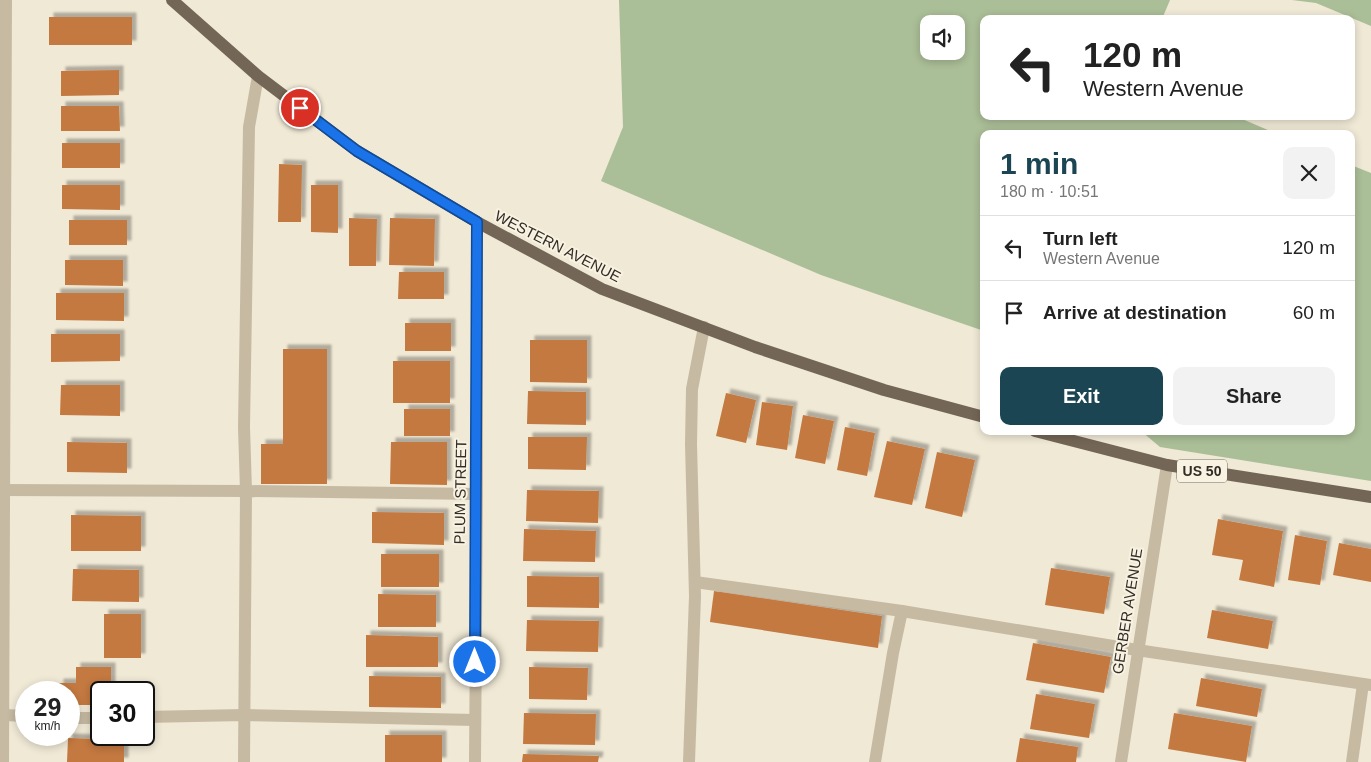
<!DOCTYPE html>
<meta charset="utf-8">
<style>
body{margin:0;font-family:Helvetica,sans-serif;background:#f2f2f2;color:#222;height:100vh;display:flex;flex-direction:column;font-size:19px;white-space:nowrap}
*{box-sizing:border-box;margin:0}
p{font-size:16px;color:#767676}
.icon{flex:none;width:28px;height:28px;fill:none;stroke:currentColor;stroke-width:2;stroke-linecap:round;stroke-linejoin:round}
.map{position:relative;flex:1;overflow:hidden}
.panel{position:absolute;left:980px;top:130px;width:375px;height:305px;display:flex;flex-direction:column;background:#fff;border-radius:10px;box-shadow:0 2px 8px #0003}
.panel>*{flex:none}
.guide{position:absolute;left:980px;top:15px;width:375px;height:105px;border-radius:10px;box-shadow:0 2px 8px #0003;background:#fff;color:#222;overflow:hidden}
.buttons{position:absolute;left:920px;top:15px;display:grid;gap:10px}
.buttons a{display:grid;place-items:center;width:45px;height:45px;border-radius:10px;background:#fff;box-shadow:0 2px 8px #0003;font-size:25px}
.speed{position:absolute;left:15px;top:681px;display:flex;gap:10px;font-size:25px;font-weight:700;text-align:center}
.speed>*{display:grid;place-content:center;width:65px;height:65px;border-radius:50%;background:#fff;box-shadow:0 2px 8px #0003;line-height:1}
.speed small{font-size:12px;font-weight:400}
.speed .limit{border:2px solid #111;border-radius:8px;background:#fff;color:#111}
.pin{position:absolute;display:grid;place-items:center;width:42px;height:42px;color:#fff;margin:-21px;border:2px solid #fff;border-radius:50%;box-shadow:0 1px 5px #0007}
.me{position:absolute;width:55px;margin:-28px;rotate:0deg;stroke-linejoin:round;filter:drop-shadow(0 0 4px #0008)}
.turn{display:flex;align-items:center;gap:18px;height:105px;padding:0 20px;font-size:22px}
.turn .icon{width:65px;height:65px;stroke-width:2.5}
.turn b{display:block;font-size:35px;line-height:42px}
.round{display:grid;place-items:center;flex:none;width:52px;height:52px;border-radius:10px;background:#f2f2f2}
.head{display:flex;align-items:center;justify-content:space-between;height:85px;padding:0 20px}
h1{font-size:30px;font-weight:700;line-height:38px;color:#1c4553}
.button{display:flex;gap:10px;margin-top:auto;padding:10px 20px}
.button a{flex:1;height:58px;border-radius:10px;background:#1c4553;color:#fff;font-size:20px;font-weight:700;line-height:58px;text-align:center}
.button a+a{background:#f2f2f2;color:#222}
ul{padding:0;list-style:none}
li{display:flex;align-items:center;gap:15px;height:65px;padding:0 20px;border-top:1px solid #e0e0e0}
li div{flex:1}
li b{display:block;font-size:19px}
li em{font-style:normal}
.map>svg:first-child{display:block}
</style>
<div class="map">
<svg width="1371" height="762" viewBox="0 0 1371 762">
<defs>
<filter id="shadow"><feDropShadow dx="4.5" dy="-4.5" stdDeviation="1" flood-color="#0004"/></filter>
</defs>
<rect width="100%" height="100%" fill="#f0e9d6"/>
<g fill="#aabe97" fill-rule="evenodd">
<path d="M619,0H1170L1162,19H984V116H1235L1277,134H984V331L821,275L601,181L623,127ZM929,24H956V51H929Z"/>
<polygon points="1292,0 1371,0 1371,26 1316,3"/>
<polygon points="1351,165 1371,173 1371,481 1160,447 1141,431 1351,431"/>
</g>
<g fill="#c47940" filter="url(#shadow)">
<rect x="49" y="17" width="83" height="28"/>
<polygon points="119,70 119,95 61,96 61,71"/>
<polygon points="61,106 119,106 120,131 61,131"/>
<rect x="62" y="143" width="58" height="25"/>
<polygon points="279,164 302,165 301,222 278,222"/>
<polygon points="62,185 120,185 120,210 62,209"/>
<polygon points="311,185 338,185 338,233 311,232"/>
<polygon points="349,218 377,219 376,266 349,266"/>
<polygon points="390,218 435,219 434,266 389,265"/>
<rect x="69" y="220" width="58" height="25"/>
<polygon points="65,260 123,260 123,286 65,285"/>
<polygon points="399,272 444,272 444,299 398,299"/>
<polygon points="56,293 124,293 124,321 56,320"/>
<rect x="405" y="323" width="46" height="28"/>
<polygon points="51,334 120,334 120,361 51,362"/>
<polygon points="530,340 587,340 587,383 530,382"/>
<polygon points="283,349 327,349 327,484 261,484 261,444 283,444"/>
<rect x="393" y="361" width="57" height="42"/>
<polygon points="61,385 120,385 120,416 60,415"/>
<polygon points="528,391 586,392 586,425 527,424"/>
<polygon points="726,393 756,400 746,443 716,436"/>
<polygon points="762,402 793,406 787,450 756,445"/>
<rect x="404" y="409" width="46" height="27"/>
<polygon points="803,415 834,421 825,464 795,458"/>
<polygon points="845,427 875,433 867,476 837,470"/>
<polygon points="528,437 587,437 586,470 528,469"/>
<polygon points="887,441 925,449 912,505 874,497"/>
<polygon points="67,442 127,443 127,473 67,472"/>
<polygon points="391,442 447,442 447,485 390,484"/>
<polygon points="937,452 975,460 962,517 925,508"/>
<polygon points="527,490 599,491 598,523 526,521"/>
<polygon points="372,512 444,513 444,545 372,543"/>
<polygon points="71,515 141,516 141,551 71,551"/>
<polygon points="1218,519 1283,531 1274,587 1239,580 1243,560 1212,555"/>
<polygon points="524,529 596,531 595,562 523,561"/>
<polygon points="1295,535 1327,541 1320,585 1288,580"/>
<polygon points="1339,543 1371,549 1371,582 1333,575"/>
<rect x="381" y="554" width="58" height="33"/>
<polygon points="1051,568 1110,577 1104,614 1045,605"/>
<polygon points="73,569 139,570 139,602 72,601"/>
<polygon points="527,576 599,577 599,608 527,607"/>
<polygon points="714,591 882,616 878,648 710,622"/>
<polygon points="378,594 436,595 436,627 378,627"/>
<polygon points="1212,610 1273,621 1268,649 1207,638"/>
<rect x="104" y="614" width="37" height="44"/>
<polygon points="527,620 599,621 598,652 526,651"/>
<polygon points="366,635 438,637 438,667 366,667"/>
<polygon points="1033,643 1111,657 1104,693 1026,680"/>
<polygon points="76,667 111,667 111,692 101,692 101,705 69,705 69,692 59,692 59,683 76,683"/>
<polygon points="529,667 588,668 587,700 529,699"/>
<polygon points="369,676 441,677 441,708 369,707"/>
<polygon points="1201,678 1262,689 1257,717 1196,706"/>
<polygon points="1036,694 1095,704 1089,738 1030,729"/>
<polygon points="524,713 596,714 595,745 523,744"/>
<polygon points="1174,713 1252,726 1246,762 1168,749"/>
<rect x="385" y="735" width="57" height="27"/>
<polygon points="68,738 124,740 124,762 67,762"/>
<polygon points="1020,738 1078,747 1076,762 1016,762"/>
<polygon points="523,754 599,756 598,762 522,762"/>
</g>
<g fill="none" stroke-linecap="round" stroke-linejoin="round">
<g stroke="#c7baa3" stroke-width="12">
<polyline points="0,490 246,491 244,427 249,127 258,76"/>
<polyline points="695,582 902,611"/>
<polyline points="4,715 26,716"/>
<polyline points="144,717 244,715 475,720"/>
<polyline points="69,718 101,718"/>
<polyline points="3,762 6,0"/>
<polyline points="244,762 246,491 477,494"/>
<polyline points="475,762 477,494 477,222"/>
<polyline points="689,762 695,596 691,444 692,389 704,327"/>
<polyline points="875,762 893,653 902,611 1137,650 1371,685"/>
<polyline points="1121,762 1167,465"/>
<polyline points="1352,762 1363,684"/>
</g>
<g stroke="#746656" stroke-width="12">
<polyline points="172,0 258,76 357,151 477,222 602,289 755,347 884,390 984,417"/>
<polyline points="1035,431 1167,465 1371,497"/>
</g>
</g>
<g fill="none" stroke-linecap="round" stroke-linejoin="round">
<defs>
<polyline id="route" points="300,108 357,151 477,222 475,662"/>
</defs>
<use href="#route" stroke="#114b97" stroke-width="12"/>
<use href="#route" stroke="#1a73e8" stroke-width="9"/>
</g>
<g text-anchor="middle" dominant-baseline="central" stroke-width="4" stroke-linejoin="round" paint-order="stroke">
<rect fill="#f8f2e2" stroke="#6d675e" stroke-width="1" x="1177" y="459.5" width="50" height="23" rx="4"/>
<g font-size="14" font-weight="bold" fill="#322c25">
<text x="1202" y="471">US 50</text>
</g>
<g font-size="15" fill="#322c25" stroke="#f8f2e2">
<text transform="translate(558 246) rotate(27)">WESTERN AVENUE</text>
<text transform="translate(460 492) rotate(-89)">PLUM STREET</text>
<text transform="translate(1127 611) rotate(-81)">GERBER AVENUE</text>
</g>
</g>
</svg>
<div class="buttons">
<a><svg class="icon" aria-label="sound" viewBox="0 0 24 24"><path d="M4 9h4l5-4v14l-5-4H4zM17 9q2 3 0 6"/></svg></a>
</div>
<div class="speed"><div>29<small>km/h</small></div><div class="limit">30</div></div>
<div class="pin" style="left:300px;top:108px;background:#d93025"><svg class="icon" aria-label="arrive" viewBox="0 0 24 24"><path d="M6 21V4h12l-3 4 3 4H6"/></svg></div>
<svg class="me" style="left:475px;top:662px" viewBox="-20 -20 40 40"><circle r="17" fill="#1a73e8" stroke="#fff" stroke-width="3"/><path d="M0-11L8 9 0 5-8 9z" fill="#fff"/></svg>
<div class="guide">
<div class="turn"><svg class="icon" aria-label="left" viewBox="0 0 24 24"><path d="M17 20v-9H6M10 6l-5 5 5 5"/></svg><div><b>120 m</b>Western Avenue</div></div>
</div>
<section class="panel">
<div class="head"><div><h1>1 min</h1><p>180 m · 10:51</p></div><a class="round"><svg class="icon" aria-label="close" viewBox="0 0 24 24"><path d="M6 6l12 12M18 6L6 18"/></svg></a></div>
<ul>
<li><svg class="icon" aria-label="left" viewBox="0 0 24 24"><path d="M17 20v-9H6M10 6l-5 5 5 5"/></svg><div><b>Turn left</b><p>Western Avenue</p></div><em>120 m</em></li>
<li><svg class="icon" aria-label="arrive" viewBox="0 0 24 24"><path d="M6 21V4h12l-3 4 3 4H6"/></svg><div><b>Arrive at destination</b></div><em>60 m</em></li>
</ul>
<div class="button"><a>Exit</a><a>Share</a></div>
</section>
</div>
